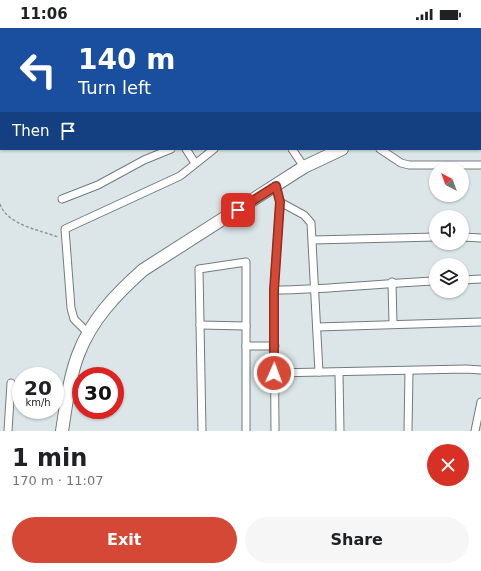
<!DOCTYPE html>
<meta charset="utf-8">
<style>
body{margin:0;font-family:"DejaVu Sans",sans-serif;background:#f6f6f6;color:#202124;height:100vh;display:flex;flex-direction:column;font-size:15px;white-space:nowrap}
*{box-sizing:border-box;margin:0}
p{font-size:13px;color:#757577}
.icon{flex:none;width:22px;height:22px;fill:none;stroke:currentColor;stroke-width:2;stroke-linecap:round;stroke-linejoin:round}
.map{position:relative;height:403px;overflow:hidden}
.details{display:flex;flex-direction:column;background:#fff;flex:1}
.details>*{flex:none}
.guide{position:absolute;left:0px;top:0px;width:481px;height:122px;box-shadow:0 1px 3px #0004;background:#1a4fa0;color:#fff;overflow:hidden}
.needle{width:26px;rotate:319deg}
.controls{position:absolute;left:429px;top:134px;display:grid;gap:8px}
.controls a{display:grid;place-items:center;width:40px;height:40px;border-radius:50%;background:#fff;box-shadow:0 1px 3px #0004;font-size:20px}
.speed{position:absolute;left:12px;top:339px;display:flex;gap:8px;font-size:20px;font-weight:700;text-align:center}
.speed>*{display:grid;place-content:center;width:52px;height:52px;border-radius:50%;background:#fff;box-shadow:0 1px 3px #0004;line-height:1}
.speed small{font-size:10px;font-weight:400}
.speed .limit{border:6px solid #d22;background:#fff;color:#111}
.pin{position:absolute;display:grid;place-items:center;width:34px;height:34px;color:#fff;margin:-17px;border-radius:8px;box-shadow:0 2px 6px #0006}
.me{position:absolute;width:44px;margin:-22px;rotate:2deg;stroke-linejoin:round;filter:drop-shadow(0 0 3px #0008)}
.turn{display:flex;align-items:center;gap:14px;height:84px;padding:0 12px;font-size:18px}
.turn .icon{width:52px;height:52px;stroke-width:2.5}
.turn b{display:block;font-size:28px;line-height:34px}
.then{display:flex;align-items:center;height:38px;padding:0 12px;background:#0003;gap:8px;font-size:15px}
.round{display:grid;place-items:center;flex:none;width:42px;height:42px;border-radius:21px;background:#f6f6f6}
.headline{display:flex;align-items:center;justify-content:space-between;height:68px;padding:0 12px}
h1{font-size:24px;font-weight:700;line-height:30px}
.primary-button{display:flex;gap:8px;margin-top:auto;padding:8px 12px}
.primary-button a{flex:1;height:46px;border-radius:24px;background:#d54835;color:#fff;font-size:16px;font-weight:700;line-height:46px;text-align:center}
.primary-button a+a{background:#f6f6f6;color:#202124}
.status{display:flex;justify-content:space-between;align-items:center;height:28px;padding:0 20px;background:#fff;direction:ltr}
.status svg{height:11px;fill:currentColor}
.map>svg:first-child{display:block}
</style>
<div class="status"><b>11:06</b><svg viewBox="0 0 49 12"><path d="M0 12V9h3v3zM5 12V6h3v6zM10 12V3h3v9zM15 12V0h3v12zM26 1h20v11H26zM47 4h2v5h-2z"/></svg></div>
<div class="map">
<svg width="481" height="403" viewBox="0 0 481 403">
<rect width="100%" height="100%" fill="#dce6e8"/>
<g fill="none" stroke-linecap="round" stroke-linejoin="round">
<defs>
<g id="minor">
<polyline points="188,1 189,0"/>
<polyline points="253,1 254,0"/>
<polyline points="367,1 368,0"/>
<polyline points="454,1 454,0"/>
<polyline points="186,121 195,135"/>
<polyline points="292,121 304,139"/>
<polyline points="380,121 401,135 409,137 481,137"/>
<polyline points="62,171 98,157 144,132 171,121"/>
<polyline points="280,174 304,187 311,195 319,344"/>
<polyline points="462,209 481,210"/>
<polyline points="313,212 436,209"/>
<polyline points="462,252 481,251"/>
<polyline points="392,254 393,296"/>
<path d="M274,262C328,262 382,255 436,253"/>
<polyline points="200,297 246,298"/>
<polyline points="317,299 481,294"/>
<polyline points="89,306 74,291 71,280 65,201 180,148 214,121"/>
<polyline points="246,318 275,318"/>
<polyline points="274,345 466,341 481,342"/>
<polyline points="339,345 340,403"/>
<polyline points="8,403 11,355"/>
<polyline points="202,403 199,241 246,234 246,403"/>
<polyline points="275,403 274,262 280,174 276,158"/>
<polyline points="408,403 409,343"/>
<polyline points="475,403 481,374"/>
</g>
<g id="primary">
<polyline points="480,20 481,19"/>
<path d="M62,403C66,378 69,351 78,327C91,292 116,266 143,242L304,139L342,121"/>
</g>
</defs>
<use href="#minor" stroke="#727b7d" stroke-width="9"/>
<use href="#primary" stroke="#727b7d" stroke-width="14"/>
<path stroke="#8f9798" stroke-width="1.5" stroke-dasharray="3 2" stroke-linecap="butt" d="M0,176C7,197 40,202 58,209"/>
<use href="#minor" stroke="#fff" stroke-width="7"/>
<use href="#primary" stroke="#fff" stroke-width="12"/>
</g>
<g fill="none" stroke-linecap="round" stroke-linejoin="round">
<defs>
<polyline id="route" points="238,182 276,158 280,174 274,262 274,345"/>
</defs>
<use href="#route" stroke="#8a2f22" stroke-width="10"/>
<use href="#route" stroke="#d54835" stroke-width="7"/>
</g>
</svg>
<div class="controls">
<a><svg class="needle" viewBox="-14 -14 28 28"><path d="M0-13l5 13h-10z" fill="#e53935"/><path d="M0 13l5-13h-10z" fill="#757577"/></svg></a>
<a><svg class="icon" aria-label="sound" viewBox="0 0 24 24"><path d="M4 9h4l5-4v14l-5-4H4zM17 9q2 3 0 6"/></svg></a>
<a><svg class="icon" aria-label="layers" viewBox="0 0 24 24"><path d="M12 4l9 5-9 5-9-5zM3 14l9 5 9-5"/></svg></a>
</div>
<div class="speed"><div>20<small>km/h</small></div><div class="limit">30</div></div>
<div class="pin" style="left:238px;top:182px;background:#d93025"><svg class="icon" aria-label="arrive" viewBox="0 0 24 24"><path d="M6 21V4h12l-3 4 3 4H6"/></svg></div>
<svg class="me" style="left:274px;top:345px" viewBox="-20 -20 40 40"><circle r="17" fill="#d54835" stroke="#fff" stroke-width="3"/><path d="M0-11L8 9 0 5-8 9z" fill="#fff"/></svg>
<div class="guide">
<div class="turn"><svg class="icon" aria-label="left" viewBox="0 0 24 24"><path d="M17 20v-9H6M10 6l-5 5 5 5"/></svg><div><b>140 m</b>Turn left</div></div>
<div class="then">Then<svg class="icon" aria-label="arrive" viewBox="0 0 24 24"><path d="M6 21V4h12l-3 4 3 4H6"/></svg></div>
</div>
</div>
<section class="details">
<div class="headline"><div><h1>1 min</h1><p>170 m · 11:07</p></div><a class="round" style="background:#d93025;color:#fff"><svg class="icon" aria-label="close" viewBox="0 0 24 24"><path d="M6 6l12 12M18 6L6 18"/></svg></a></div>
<div class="primary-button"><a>Exit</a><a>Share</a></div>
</section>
